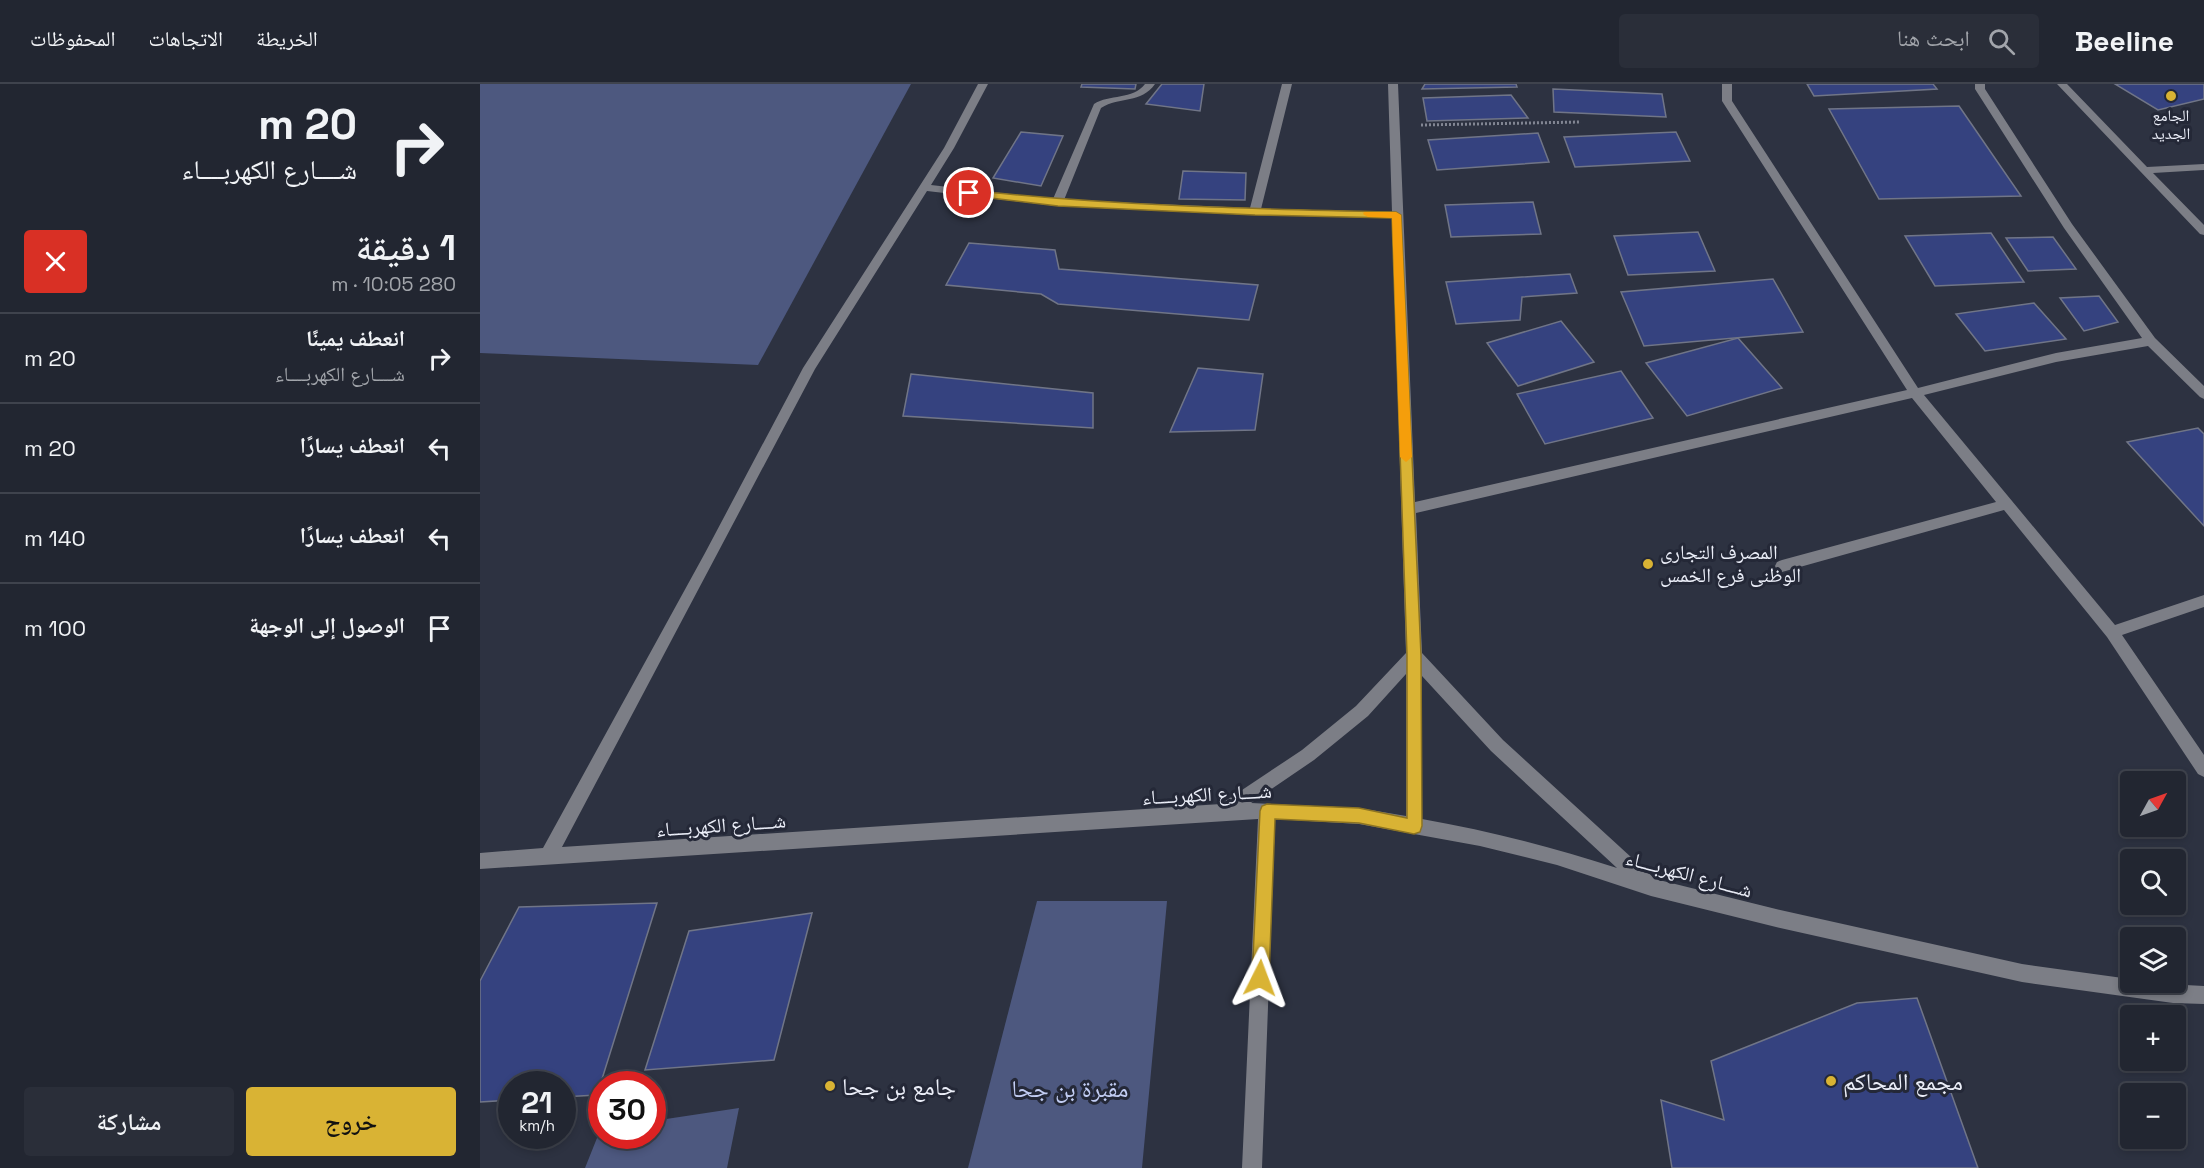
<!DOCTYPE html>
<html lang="ar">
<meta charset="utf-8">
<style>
body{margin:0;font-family:"Space Grotesk","Noto Naskh Arabic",sans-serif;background:#2a2e39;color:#f1f3f6;direction:rtl;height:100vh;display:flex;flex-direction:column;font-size:22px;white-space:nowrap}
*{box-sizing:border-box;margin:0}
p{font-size:20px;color:#a2a5ab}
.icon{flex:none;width:33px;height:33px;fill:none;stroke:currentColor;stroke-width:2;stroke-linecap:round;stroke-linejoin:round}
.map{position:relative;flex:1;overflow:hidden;direction:ltr}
.drawer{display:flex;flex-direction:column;background:#222631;width:480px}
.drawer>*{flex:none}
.banner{background:#222631;color:#f1f3f6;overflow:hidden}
.needle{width:39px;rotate:50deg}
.controls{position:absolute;left:1640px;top:687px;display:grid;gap:12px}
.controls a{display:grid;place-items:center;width:66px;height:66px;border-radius:6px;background:#222631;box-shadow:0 3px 9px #0003,0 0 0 2px #3f434d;font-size:30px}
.speed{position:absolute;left:18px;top:987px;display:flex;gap:12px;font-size:30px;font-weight:700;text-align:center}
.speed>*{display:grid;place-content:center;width:78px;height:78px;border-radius:50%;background:#222631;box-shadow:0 3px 9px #0003,0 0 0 2px #3f434d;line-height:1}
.speed small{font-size:15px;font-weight:400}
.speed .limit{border:9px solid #d22;background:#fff;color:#111}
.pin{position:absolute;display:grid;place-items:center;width:51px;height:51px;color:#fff;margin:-26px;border:3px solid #fff;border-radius:50%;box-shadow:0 2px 6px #0007}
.me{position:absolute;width:66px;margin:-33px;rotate:3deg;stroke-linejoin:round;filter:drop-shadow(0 0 4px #0008)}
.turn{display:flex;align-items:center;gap:21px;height:126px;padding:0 24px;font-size:27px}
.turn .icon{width:78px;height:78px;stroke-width:2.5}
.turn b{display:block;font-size:42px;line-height:51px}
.round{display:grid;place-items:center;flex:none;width:63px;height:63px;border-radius:6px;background:#2a2e39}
.head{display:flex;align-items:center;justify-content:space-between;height:102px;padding:0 24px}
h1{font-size:36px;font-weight:600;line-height:45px}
.action{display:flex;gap:12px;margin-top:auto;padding:12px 24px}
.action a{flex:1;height:69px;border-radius:6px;background:#d9b334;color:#111;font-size:24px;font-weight:600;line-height:69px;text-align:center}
.action a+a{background:#2a2e39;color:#f1f3f6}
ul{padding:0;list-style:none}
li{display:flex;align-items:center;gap:18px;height:90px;padding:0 24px;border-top:2px solid #3f434d}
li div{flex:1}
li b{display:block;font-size:22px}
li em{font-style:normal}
header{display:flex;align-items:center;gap:36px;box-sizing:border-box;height:84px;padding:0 30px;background:#222631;border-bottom:2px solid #3f434d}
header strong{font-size:28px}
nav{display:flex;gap:33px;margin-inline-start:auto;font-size:21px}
.search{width:420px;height:54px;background:#2a2e39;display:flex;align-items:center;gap:15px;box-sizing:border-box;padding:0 21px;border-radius:6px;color:#a2a5ab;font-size:22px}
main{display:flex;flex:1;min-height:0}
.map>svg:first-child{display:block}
</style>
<header>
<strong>Beeline</strong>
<div class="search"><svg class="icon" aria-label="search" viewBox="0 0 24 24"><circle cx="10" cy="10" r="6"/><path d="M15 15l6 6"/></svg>ابحث هنا</div>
<nav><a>الخريطة</a><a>الاتجاهات</a><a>المحفوظات</a></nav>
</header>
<main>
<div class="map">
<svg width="1724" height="1084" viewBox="0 0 1724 1084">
<rect width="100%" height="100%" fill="#2d3241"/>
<g fill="#4d587f">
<polygon points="0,0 431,0 278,281 0,269"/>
<polygon points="557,817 687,817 662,1084 488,1084"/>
<polygon points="259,1024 247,1084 105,1084 121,1044 122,1052 172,1052 173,1037"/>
</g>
<g fill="#35427f" stroke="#707587" stroke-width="1.5">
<polygon points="602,0 656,0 655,5 601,3"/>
<polygon points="682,0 724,0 720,27 666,20"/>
<polygon points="945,0 1036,0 1037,3 942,5"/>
<polygon points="1327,0 1453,0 1457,5 1334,12"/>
<polygon points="1635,0 1724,0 1724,15 1678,26"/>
<polygon points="1073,5 1182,10 1186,33 1074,28"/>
<polygon points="1031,11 1048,34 947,37 943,14"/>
<polygon points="1479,22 1541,112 1399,115 1349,25"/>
<polygon points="541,48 583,52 561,102 513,94"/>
<polygon points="1196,48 1210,77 1095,83 1084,53"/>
<polygon points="1058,49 1069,78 957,86 948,56"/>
<polygon points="703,87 766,89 765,116 699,115"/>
<polygon points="1053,118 1061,150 971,153 965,121"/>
<polygon points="1218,148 1235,187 1148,191 1134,152"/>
<polygon points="1511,149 1544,198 1455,202 1425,152"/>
<polygon points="1573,153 1596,185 1548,187 1526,154"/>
<polygon points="489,159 575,166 579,185 778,201 769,236 578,220 561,210 466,201"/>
<polygon points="1090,190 1097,209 1042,213 1040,236 976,240 966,198"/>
<polygon points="1293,195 1323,248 1164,262 1141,208"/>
<polygon points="1619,212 1638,238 1604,247 1580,214"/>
<polygon points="1554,219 1586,255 1505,267 1476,230"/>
<polygon points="1081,237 1114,278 1038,302 1007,259"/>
<polygon points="1258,254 1302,304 1207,332 1166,279"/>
<polygon points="718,284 783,290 775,346 690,348"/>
<polygon points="1141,287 1173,334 1065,360 1037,310"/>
<polygon points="431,290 613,309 613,344 423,332"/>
<polygon points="1718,344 1724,350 1724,442 1647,358"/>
<polygon points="177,819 117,1011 82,1013 82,1000 32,1000 32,1016 0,1018 0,897 39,823"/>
<polygon points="332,829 294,976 165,986 209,847"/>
<polygon points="1437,914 1498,1084 1192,1084 1181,1016 1244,1036 1231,977 1377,919"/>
</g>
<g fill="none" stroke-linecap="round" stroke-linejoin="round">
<polyline stroke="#828693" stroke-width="3" stroke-dasharray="2 2" stroke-linecap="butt" points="941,41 1101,38"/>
<g fill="#7c7e86" fill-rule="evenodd">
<path d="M498,0H508L474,64L451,101L573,115L614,20C629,10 653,16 665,0H675C661,20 640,12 621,24L584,116L770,124L802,0H812L781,125L912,128L908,0H918L935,418L1427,306L1242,17V0H1252V17L1438,304L1576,269L1662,254L1584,144L1495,5V0H1505V5L1592,140L1675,254L1724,302V315L1720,313L1668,262L1576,278L1444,311L1635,541L1724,511V523L1642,551L1724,671V693L1718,690L1627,553L1524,426L1302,488L1297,486L1295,482L1297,478L1302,476L1516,418L1432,314L936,429L942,569L1023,656L1175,795L1296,825L1542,880L1650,895V898L1724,902V920L1693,919L1542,898L1296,843L1171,812L1077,781L1000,762L879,740L795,735L782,1084H762L778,735L0,785V769L63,764L225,469L323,284L464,64ZM447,107L577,122L775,131L912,134L926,569L876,622L822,666L741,720L82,763L335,285ZM926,590V732L879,724L771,719L834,676L888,632ZM942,592L1011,667L1137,784C1073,763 1009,747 942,735Z"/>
<polygon points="1577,0 1587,0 1667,83 1724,80 1724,86 1673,89 1724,141 1724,151 1720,150"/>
</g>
</g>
<path fill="#d9b334" stroke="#8d7422" stroke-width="1.5" d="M489,106C631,122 774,125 916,128L921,131L941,571L942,742L940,748L934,750L879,739L795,735L789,894L786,900L780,902L774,900L772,894L780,727L782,722L787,720L879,724L927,734V571L912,134L775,131L578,122L485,111V107Z"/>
<polygon fill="#f59e0b" points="884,128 916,128 921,131 932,373 926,378 920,373 912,134 888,133 883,130"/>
<g fill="#d9b334" stroke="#242837" stroke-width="2">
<circle cx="1691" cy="12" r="6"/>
<circle cx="1168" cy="480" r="6"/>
<circle cx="1351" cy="997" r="6"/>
<circle cx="350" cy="1002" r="6"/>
</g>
<g text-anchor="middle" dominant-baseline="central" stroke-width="6" stroke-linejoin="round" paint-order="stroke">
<g font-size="16" fill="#ebeef8" stroke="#242837">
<text x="1691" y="31">الجامع<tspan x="1691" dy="18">الجديد</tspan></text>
</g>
<g font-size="20" fill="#ebeef8" stroke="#242837" text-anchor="start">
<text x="1180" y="468">المصرف التجارى<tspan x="1180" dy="23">الوظنى فرع الخمس</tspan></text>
</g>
<g font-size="20" fill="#ebeef8" stroke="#242837">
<text transform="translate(727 710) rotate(-3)">شــــارع الكهربــــاء</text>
<text transform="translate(241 741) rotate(-4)">شــــارع الكهربــــاء</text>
<text transform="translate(1209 790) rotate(15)">شــــارع الكهربــــاء</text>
</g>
<g font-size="24" fill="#ebeef8" stroke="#242837" text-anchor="start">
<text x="1363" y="997">مجمع المحاكم</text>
<text x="362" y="1002">جامع بن جحا</text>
</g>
<g font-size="24" fill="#c2cdf3" stroke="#242837">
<text x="590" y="1004">مقبرة بن جحا</text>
</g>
</g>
</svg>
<div class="controls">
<a><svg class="needle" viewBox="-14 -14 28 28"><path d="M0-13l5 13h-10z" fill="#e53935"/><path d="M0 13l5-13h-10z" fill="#a2a5ab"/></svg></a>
<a><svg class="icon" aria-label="search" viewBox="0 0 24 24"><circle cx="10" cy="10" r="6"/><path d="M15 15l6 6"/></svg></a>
<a><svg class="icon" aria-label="layers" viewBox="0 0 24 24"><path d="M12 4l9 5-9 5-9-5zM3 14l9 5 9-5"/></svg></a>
<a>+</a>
<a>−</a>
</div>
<div class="speed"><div>21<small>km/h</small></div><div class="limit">30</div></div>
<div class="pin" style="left:489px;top:109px;background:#d93025"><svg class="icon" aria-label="arrive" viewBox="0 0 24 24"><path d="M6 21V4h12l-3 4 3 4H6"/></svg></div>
<svg class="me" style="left:780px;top:894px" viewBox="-20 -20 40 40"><path d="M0-17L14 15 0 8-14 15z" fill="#d9b334" stroke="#fff" stroke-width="4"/></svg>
</div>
<section class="drawer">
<div class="banner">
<div class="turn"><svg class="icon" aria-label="right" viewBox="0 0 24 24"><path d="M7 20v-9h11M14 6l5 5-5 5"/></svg><div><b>20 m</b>شــــارع الكهربــــاء</div></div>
</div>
<div class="head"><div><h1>1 دقيقة</h1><p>280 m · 10:05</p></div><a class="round" style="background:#d93025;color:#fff"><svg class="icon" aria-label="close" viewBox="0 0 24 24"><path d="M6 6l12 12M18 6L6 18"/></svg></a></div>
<ul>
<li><svg class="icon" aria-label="right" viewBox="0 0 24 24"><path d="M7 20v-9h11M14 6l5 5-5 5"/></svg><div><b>انعطف يمينًا</b><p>شــــارع الكهربــــاء</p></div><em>20 m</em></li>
<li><svg class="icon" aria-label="left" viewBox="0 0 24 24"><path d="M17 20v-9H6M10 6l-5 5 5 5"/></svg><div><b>انعطف يسارًا</b></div><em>20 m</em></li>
<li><svg class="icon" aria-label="left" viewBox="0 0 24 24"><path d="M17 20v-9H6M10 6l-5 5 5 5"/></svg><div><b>انعطف يسارًا</b></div><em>140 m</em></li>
<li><svg class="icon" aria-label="arrive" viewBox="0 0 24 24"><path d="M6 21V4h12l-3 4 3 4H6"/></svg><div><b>الوصول إلى الوجهة</b></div><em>100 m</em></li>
</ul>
<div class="action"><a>خروج</a><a>مشاركة</a></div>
</section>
</main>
